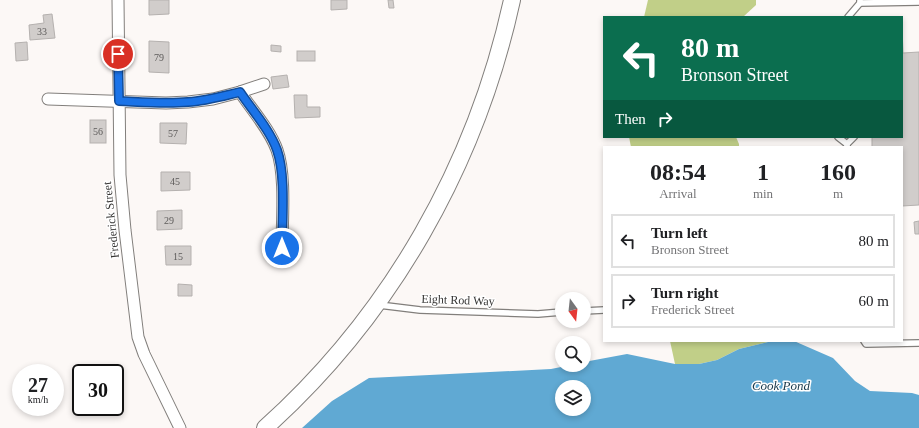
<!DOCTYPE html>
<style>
body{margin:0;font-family:Georgia,serif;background:#f2f2f2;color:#202124;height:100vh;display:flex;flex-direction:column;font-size:15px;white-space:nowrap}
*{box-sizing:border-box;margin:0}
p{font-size:13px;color:#757577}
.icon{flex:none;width:22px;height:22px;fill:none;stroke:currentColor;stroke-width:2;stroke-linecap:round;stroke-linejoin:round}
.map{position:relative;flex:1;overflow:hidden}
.side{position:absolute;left:603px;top:146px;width:300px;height:196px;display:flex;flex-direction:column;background:#fff;border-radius:0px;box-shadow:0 2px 6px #0003}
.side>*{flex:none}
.hud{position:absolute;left:603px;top:16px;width:300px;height:122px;border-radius:0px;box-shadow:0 2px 6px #0003;background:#0b6e4f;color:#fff;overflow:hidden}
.needle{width:26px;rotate:165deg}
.controls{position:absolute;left:555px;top:292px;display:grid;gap:8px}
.controls a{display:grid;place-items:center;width:36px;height:36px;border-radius:50%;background:#fff;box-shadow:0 2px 6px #0003;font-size:20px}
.speed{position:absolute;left:12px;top:364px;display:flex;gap:8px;font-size:20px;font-weight:700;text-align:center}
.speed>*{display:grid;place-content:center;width:52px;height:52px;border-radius:50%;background:#fff;box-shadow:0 2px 6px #0003;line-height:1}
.speed small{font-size:10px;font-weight:400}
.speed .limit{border:2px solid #111;border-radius:6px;background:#fff;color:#111}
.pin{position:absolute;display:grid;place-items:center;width:34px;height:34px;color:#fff;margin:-17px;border:2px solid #fff;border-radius:50%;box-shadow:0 1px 4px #0007}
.me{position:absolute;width:44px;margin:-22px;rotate:0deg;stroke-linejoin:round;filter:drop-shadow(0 0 3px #0008)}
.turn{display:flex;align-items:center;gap:14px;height:84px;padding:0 12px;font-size:18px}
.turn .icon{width:52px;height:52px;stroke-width:2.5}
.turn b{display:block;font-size:28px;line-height:34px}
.then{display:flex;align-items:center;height:38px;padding:0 12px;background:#0003;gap:8px;font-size:15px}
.eta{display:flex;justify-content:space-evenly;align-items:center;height:68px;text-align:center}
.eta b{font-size:24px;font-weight:700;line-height:28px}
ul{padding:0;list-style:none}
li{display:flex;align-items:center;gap:12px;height:54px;margin:0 8px 6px;padding:0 4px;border:2px solid #e0e0e0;border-radius:0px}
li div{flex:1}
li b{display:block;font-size:15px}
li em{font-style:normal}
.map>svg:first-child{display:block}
</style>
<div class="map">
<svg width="919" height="428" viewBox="0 0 919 428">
<rect width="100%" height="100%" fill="#fcf8f6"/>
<g fill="#c1cf88">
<polygon points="648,0 756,0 756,5 743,17 644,17"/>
<polygon points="629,137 736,137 739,144 739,147 631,147"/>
<polygon points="670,341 772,341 739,349 717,360 699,364 675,364"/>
</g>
<path fill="#60a9d3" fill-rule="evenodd" d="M772,341H794L833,358L855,381L870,391L912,393L919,395V428H302L332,401L369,378L551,369L571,365H584V362L627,354L675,364H699L717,360L739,349ZM562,387H584V409H562Z"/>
<g fill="#d1cdcb" stroke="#b5b1af">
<polygon points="149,0 169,0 169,14 149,15"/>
<polygon points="331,0 347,0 347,9 331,10"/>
<polygon points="388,0 393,0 394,8 389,8"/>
<polygon points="52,14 55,38 30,40 29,25 44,23 43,15"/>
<polygon points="902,27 903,53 919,52 919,205 902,206 902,147 872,147 872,137 902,137"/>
<polygon points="149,41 169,42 169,73 149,72"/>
<polygon points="27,42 28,60 16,61 15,43"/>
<polygon points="271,45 281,46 281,52 271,51"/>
<rect x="297" y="51" width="18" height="10"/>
<polygon points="287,75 289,87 273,89 271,77"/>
<polygon points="294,95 307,95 307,107 320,107 320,117 295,118"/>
<rect x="90" y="120" width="16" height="23"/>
<polygon points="160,123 187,123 186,144 160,143"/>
<polygon points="161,172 190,172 190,190 161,191"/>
<polygon points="182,210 182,229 157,230 157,211"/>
<polygon points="919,221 919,234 915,234 914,222"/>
<polygon points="165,246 191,246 191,265 166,265"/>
<polygon points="178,284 192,285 192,296 178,296"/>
</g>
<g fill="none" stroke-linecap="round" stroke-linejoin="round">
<defs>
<g id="service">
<polyline points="860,3 919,2"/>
<polyline points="848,17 860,3 860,0"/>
<polyline points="838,137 847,144"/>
<polyline points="847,147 847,144 854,137"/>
<polyline points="379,305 420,310 538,314 562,312"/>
<polyline points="584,311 604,310"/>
<polyline points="864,341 866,344 919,343"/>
</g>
<g id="minor">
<polyline points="118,0 120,175 125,230 138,337 144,354 180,428"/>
<path d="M240,92C252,110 270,130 277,150C286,175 282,220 282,248"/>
<polyline points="48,99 166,103 188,102 213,99 240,92 264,84"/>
</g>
<path id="secondary" d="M265,428C391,315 476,165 512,0"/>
</defs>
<use href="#service" stroke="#827f7c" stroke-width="8"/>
<use href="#minor" stroke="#827f7c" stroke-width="13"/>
<use href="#secondary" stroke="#827f7c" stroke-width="18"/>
<use href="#service" stroke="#fff" stroke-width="5.5"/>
<use href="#minor" stroke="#fff" stroke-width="11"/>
<use href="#secondary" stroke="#fff" stroke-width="16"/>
</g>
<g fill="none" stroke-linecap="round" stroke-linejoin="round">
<defs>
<path id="route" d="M118,54L119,101C142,102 165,104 188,102C206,101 223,96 240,92C252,110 270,130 277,150C286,175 282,220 282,248"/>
</defs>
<use href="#route" stroke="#114b97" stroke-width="10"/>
<use href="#route" stroke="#1a73e8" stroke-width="7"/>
</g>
<g text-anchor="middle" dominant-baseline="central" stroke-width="3" stroke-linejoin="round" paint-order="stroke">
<g font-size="10" fill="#5d5b5a">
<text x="42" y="31">33</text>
<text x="159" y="57">79</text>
<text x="98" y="131">56</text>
<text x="173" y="133">57</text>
<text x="175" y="181">45</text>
<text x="169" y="220">29</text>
<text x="178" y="256">15</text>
</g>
<g font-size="12" fill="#363534" stroke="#fff">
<text transform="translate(111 220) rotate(-96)">Frederick Street</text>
<text transform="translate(458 300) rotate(2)">Eight Rod Way</text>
</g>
<g font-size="13" font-style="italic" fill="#18394b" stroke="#fff">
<text x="781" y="385">Cook Pond</text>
</g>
</g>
</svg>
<div class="controls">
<a><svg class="needle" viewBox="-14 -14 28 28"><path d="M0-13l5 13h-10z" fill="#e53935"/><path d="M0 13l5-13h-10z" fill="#757577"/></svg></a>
<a><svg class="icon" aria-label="search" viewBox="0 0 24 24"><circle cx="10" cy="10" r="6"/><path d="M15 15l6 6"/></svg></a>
<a><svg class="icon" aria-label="layers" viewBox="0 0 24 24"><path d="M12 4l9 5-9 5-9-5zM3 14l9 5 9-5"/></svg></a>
</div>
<div class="speed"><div>27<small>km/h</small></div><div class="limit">30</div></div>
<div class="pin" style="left:118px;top:54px;background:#d93025"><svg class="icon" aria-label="arrive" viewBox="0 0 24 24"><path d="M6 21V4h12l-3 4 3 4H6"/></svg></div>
<svg class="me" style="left:282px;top:248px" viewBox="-20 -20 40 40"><circle r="17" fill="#1a73e8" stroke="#fff" stroke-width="3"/><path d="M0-11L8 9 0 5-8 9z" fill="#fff"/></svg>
<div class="hud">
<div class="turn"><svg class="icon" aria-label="left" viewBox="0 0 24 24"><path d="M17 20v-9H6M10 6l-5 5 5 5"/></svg><div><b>80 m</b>Bronson Street</div></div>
<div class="then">Then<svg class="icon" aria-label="right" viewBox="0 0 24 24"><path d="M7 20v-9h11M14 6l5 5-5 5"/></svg></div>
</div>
<section class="side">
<div class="eta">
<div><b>08:54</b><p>Arrival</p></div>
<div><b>1</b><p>min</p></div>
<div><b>160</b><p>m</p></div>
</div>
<ul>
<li><svg class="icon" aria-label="left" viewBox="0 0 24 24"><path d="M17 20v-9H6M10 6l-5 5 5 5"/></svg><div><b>Turn left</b><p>Bronson Street</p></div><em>80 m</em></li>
<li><svg class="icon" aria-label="right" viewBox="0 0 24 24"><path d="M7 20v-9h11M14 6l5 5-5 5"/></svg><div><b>Turn right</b><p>Frederick Street</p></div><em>60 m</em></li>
</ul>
</section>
</div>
